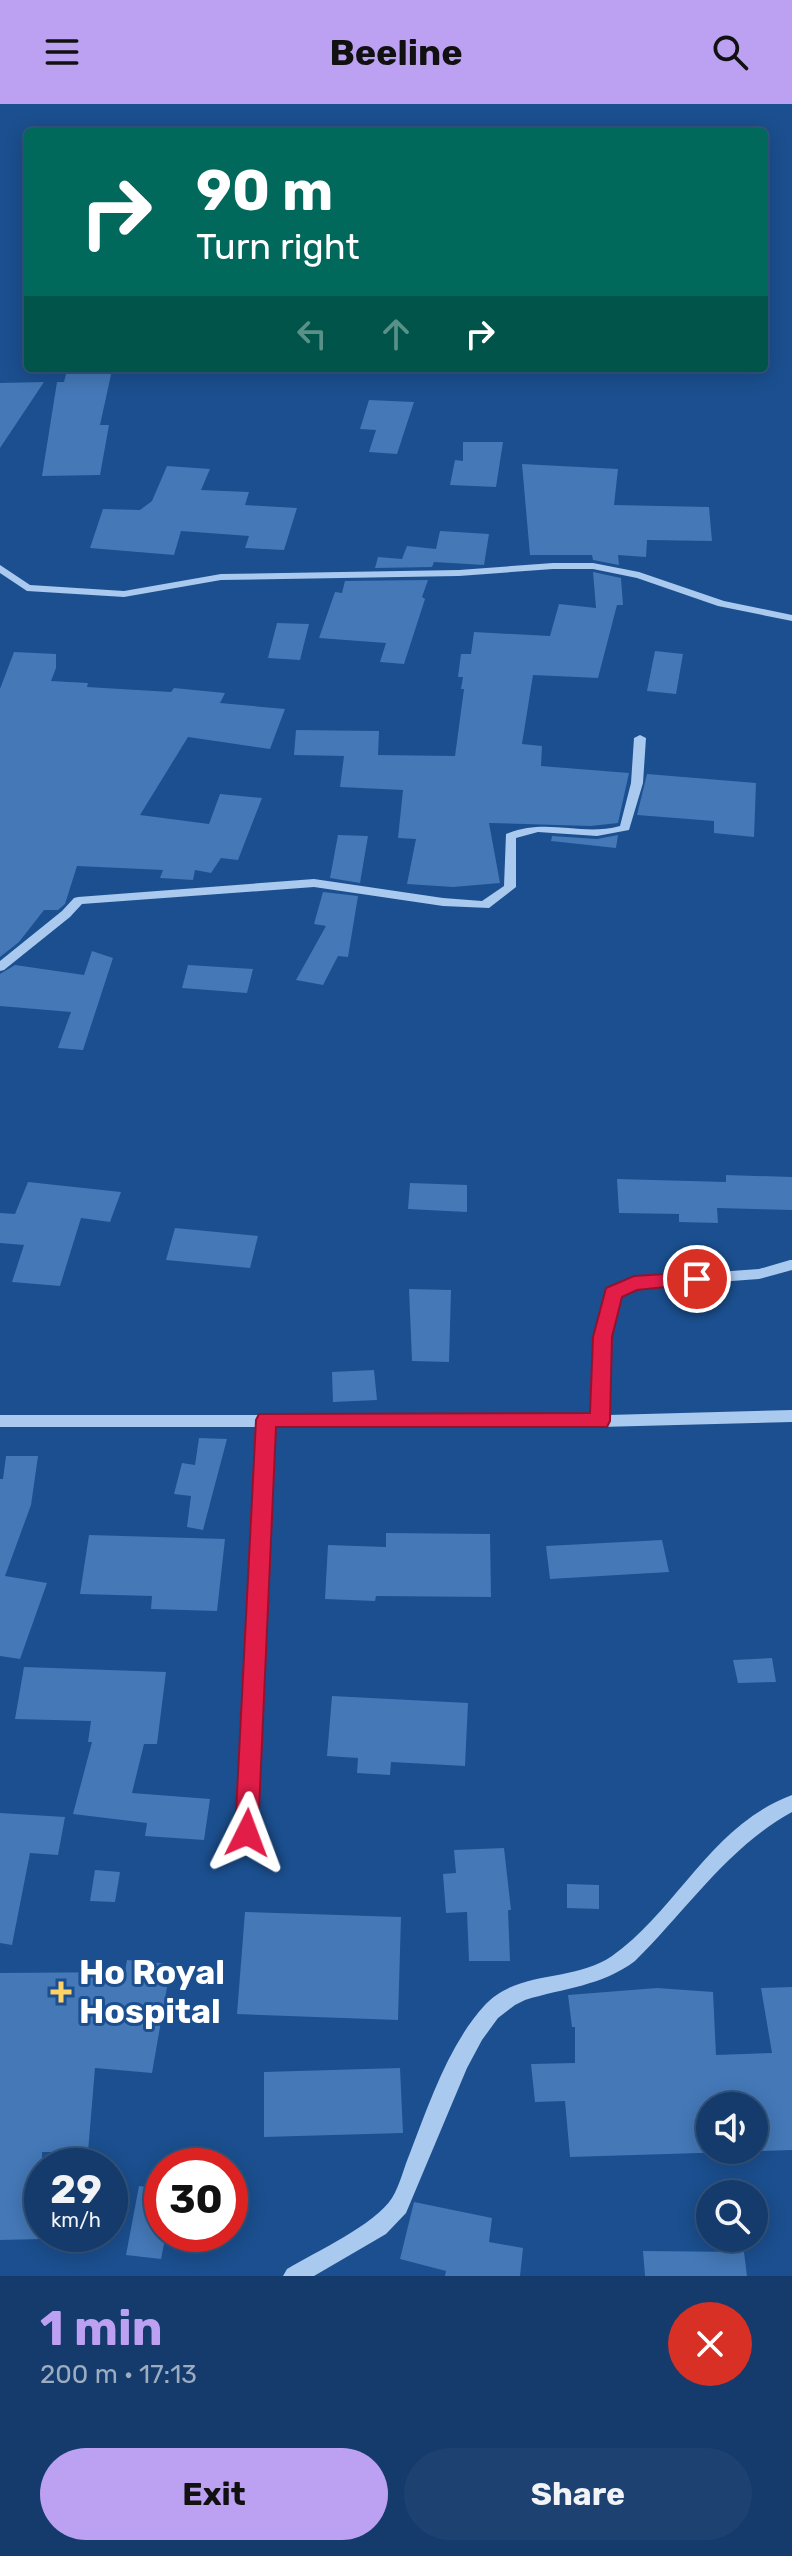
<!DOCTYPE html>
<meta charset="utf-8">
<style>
body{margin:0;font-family:Rubik,sans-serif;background:#1d4271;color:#f1f3f6;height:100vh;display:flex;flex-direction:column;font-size:30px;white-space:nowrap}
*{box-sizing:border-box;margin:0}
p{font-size:26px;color:#9dadc1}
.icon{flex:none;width:44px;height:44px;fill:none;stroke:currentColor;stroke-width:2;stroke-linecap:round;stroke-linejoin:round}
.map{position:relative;height:2172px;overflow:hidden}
.details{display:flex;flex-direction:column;background:#143b6b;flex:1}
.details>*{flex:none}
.banner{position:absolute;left:24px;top:24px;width:744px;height:244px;border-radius:8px;box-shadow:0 4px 20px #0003,0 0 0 2px #33557e;background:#00695c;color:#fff;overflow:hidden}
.buttons{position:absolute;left:696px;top:1988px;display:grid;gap:16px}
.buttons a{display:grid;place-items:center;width:72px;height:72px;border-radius:50%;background:#143b6b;box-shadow:0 4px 20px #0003,0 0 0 2px #33557e;font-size:40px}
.speed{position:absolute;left:24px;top:2044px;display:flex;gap:16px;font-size:40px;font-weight:700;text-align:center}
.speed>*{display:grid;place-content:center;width:104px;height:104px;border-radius:50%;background:#143b6b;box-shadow:0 4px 20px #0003,0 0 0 2px #33557e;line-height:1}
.speed small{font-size:20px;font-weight:400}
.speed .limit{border:12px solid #d22;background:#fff;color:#111}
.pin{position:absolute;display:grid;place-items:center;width:68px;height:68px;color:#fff;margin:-34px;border:4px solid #fff;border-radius:50%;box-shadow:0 2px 8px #0007}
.me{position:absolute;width:88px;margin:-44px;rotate:3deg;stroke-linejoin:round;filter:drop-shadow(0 0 6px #0008)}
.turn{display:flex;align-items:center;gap:28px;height:168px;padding:0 40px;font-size:36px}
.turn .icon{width:104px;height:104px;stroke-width:2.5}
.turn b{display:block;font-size:56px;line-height:68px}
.lanes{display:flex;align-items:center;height:76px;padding:0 40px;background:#0003;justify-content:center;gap:40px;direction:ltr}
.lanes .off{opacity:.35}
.round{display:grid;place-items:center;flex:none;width:84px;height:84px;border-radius:42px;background:#1d4271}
.summary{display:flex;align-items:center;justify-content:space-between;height:136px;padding:0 40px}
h1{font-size:48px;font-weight:700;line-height:60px;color:#bca0f2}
.primary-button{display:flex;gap:16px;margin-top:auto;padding:16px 40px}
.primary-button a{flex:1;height:92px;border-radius:48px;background:#bca0f2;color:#111;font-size:32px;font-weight:700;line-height:92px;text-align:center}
.primary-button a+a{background:#1d4271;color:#f1f3f6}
header{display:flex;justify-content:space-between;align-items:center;height:104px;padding:0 40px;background:#bca0f2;color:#111;font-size:36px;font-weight:700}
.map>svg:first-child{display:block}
</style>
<header><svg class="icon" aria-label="menu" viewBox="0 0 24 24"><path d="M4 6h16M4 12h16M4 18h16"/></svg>Beeline<svg class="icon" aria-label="search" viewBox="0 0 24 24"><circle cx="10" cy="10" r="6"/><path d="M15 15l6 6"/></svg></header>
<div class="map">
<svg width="792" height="2172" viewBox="0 0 792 2172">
<rect width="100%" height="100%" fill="#1b4f8f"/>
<g fill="#4478b7" fill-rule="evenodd">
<polygon points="67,266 112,266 100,321 109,321 100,371 42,372 57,278 64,278"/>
<polygon points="44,278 0,344 0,279"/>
<polygon points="369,296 414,298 397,350 369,348 376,326 360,325"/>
<polygon points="463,338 503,338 496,383 450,381 455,356 463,357"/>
<polygon points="522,360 618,365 614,401 709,403 712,437 647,436 646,453 618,451 619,461 593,456 592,451 530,451"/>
<polygon points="167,362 210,365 201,386 249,388 245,401 297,404 284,446 245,444 249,432 181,427 174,451 90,444 103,405 140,406 152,397"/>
<polygon points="440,427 489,430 484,461 434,458 432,463 375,464 378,453 402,455 407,442 436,445"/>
<polygon points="593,468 621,474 623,501 617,501 598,574 533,571 522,640 542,642 541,662 629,669 618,719 591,722 489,719 500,779 453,783 407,780 416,735 398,734 403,686 340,683 344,652 294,651 296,626 379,627 378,651 455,652 464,585 461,585 463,573 458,573 461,550 471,550 474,528 550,532 559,500 596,504"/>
<polygon points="428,476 422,493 425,495 404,560 380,558 386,539 319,534 335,488 342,489 345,477"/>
<polygon points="277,519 309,520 300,556 268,554"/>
<polygon points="655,547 683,550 676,590 647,587"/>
<polygon points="14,548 56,550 56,564 51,577 88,579 87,583 171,588 174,584 225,589 220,599 285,605 270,645 188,633 140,711 209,720 220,690 262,694 238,756 221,754 211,769 195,766 193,776 160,774 163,766 77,762 65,800 58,806 44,806 19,838 0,853 0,585"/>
<polygon points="647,670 756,679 754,733 714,729 714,717 637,711"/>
<polygon points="338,731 368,732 360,779 330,774"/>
<polygon points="618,731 616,744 551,737 552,732 597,735"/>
<polygon points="323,788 358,792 348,853 338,852 323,881 296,876 326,822 314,820"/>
<polygon points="92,847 113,854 83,946 58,944 71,908 0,902 0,870 15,861 84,871"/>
<polygon points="188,861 253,865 247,889 182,884"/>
<polygon points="726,1071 792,1073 792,1106 717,1104 718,1119 679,1118 679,1110 619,1109 617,1075 726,1078"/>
<polygon points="28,1078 121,1088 110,1118 81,1114 60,1182 12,1178 24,1141 0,1139 0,1109 15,1110"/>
<polygon points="410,1079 467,1081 467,1108 408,1105"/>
<polygon points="175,1124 258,1132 250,1164 166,1156"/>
<polygon points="409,1185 451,1186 449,1258 412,1257"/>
<polygon points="374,1266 377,1296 333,1298 332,1268"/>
<polygon points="199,1334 227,1335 203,1426 187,1423 191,1392 174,1390 182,1359 195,1361"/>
<polygon points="6,1352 38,1352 31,1401 5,1472 47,1479 20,1555 0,1552 0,1375 3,1375"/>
<polygon points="386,1429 490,1430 491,1493 376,1492 375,1497 325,1495 328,1441 386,1443"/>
<polygon points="89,1431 225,1435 217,1507 151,1505 152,1492 80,1490"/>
<polygon points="662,1436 669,1468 550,1475 546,1442"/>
<polygon points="772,1554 776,1578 738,1579 733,1556"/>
<polygon points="24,1563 166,1568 157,1640 144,1640 132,1689 210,1695 204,1736 145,1732 147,1719 73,1710 92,1638 88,1638 91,1617 15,1615"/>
<polygon points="332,1592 468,1599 465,1662 391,1658 390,1671 357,1669 358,1654 327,1652"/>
<polygon points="0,1709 65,1713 58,1751 30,1749 12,1841 0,1839"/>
<polygon points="504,1744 511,1806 508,1806 510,1857 469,1857 467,1808 446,1809 443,1770 456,1769 454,1746"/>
<polygon points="95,1766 120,1768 115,1798 90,1797"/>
<polygon points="567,1780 599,1781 599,1805 567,1804"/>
<polygon points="245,1808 401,1813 398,1916 237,1910"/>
<polygon points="127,1856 171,1860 152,1969 95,1964 88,2048 42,2048 42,2135 0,2136 0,1869 125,1868"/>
<path d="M792,1883V2046L570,2053L565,1997L535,1998L531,1960L575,1959V1923H572L568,1891L657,1884L713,1888L716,1951L772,1949L761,1884ZM710,2002H754V2046H710Z"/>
<polygon points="400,1964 403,2029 264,2033 264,1968"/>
<polygon points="139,2082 162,2085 162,2130 166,2130 161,2155 126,2151"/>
<polygon points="414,2098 492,2114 489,2138 523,2144 520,2172 445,2172 446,2167 400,2155"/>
<polygon points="643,2147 744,2148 747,2172 645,2172"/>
</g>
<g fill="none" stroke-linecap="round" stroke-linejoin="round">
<g fill="#a9c9ee" fill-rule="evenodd">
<polygon points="553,459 593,459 639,468 724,497 792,511 792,517 718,502 637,474 593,465 553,465 459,472 221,476 124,493 27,487 0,469 0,461 30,481 124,487 221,470 459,466"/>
<path d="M640,631L646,634L643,679L629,726L597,732L538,728L516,734V783L489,804L443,802L314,783L82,800L70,813L4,866L0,867V857L62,807L74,794L78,793L314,775L443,794L482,797L504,782L506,730C548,713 580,733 620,722L631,679L634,634Z"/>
<polygon points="790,1156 792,1156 792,1166 759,1175 636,1184 620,1192 610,1233 608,1311 792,1306 792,1318 600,1323 273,1323 256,1729 253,1735 247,1737 241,1735 238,1729 258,1323 0,1323 0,1311 592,1311 596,1233 608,1185 634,1174 759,1165"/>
<path d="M792,1691V1708C727,1744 687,1806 635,1857C602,1882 564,1884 525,1896L515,1901L498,1914L482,1936L467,1964L406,2109L386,2130L314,2172H283L287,2165C315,2148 375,2121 392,2094C400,2081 404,2063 410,2049C429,2000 448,1942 484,1902C517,1865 573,1879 612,1852C678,1805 711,1721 792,1691Z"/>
</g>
</g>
<polygon fill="#e11d48" stroke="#92132f" stroke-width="2" points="697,1168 706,1175 703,1179 637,1186 622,1193 612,1233 610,1317 607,1323 276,1323 258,1729 255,1736 247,1740 238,1736 235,1729 256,1316 259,1310 590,1309 593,1233 606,1184 634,1172"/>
<path fill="#ffd166" stroke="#1b4f8f" stroke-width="3" d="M57 1876h8v8h8v8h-8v8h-8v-8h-8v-8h8z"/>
<g text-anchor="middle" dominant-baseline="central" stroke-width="6" stroke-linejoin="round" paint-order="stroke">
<g font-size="34" font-weight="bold" fill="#fff" stroke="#1b4f8f" text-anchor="start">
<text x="79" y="1868">Ho Royal<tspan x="79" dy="39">Hospital</tspan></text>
</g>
</g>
</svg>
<div class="buttons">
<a><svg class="icon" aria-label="sound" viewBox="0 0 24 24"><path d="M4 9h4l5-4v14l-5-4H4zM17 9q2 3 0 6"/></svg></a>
<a><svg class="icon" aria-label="search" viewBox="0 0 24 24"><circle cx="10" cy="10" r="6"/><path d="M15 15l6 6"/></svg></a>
</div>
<div class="speed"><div>29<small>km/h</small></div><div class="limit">30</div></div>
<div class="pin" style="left:697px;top:1175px;background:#d93025"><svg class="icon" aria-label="arrive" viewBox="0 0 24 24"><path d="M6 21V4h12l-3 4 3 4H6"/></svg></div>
<svg class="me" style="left:247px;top:1729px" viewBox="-20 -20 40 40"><path d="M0-17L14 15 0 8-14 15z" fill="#e11d48" stroke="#fff" stroke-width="4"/></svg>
<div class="banner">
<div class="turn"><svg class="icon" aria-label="right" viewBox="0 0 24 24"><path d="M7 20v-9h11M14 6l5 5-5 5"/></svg><div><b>90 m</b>Turn right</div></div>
<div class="lanes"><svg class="icon off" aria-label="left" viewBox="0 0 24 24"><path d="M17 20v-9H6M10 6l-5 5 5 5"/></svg><svg class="icon off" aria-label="ahead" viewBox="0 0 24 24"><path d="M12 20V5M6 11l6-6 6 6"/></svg><svg class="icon" aria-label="right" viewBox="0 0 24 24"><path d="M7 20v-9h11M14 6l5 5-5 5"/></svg></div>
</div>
</div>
<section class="details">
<div class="summary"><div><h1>1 min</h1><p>200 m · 17:13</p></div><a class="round" style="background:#d93025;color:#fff"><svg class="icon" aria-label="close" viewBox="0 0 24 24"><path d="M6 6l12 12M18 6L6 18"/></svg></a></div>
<div class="primary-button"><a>Exit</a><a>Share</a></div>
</section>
